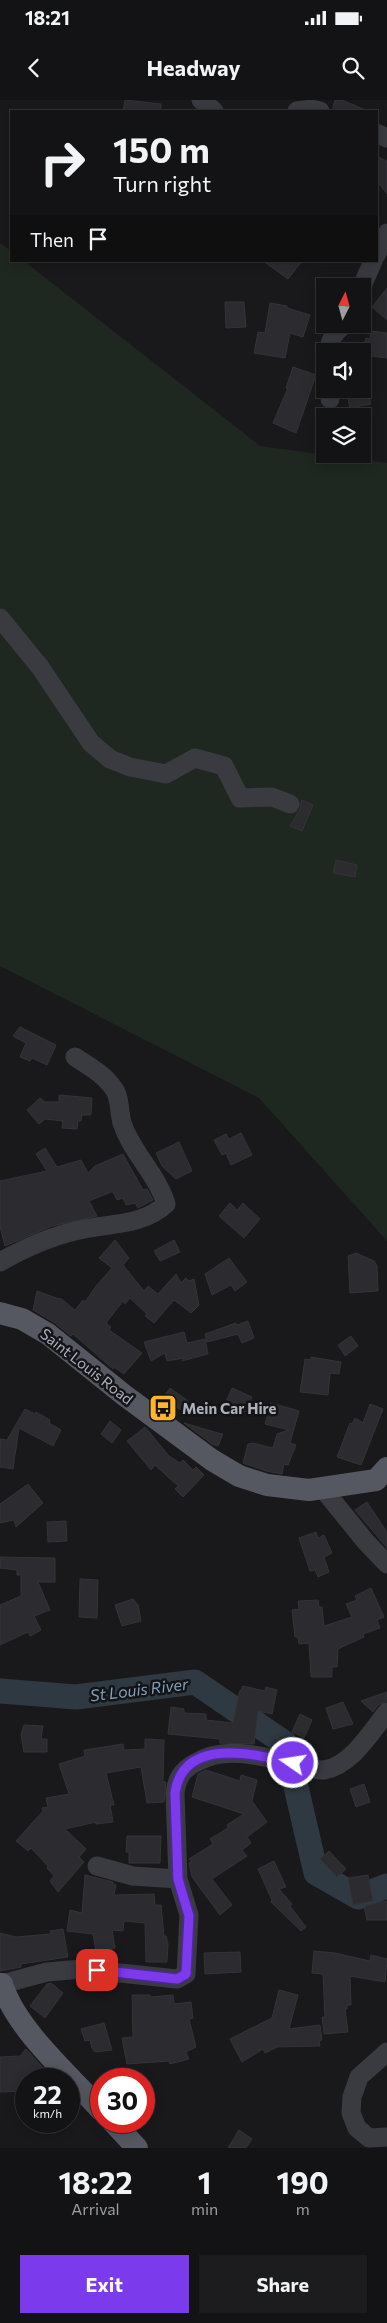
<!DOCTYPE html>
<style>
body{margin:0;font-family:Commissioner,sans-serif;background:#1c1c1e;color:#f1f3f6;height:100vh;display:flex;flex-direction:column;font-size:19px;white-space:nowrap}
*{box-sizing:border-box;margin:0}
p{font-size:16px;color:#9d9ea0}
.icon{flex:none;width:28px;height:28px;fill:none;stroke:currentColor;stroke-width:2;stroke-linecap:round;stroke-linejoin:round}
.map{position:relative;height:2048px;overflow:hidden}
.side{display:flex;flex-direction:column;background:#131315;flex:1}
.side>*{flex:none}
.banner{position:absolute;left:10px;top:10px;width:368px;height:152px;border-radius:0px;box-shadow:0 2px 12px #0003,0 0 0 1px #323234;background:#131315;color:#f1f3f6;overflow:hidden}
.needle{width:32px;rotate:6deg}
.buttons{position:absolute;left:316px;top:178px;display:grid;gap:10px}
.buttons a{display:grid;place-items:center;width:55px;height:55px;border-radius:0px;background:#131315;box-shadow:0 2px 12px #0003,0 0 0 1px #323234;font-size:25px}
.speed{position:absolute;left:15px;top:1968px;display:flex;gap:10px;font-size:25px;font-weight:700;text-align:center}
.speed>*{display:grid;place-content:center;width:65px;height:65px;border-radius:50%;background:#131315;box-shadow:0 2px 12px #0003,0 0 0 1px #323234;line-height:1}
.speed small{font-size:12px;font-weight:400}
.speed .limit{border:8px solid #d22;background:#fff;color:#111}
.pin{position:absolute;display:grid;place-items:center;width:42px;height:42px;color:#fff;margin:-21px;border-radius:10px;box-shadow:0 2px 8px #0006}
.me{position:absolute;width:55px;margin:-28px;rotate:283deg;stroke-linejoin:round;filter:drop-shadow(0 0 4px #0008)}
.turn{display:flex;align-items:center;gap:18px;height:105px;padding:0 20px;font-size:22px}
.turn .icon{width:65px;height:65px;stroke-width:2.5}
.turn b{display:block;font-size:35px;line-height:42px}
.then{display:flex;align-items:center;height:48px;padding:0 20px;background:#0003;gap:10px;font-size:19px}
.eta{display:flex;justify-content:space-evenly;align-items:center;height:85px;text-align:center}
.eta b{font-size:30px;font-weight:700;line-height:35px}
.primary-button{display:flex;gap:10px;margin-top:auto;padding:10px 20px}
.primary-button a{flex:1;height:58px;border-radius:0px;background:#7c3aed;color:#fff;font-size:20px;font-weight:700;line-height:58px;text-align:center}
.primary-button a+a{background:#1c1c1e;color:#f1f3f6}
.status{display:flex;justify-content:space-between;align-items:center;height:35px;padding:0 25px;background:#131315;direction:ltr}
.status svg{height:14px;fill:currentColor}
header{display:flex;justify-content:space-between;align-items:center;height:65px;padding:0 20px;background:#131315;font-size:22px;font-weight:700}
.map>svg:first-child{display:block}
</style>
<div class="status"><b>18:21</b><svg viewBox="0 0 49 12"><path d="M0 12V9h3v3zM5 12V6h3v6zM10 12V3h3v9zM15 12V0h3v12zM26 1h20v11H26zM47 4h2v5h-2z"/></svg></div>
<header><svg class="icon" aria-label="back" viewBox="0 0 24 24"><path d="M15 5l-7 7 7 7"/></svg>Headway<svg class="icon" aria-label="search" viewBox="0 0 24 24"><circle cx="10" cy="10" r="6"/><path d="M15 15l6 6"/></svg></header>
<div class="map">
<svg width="387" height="2048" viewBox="0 0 387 2048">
<rect width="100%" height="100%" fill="#19191c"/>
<polygon fill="#1e2720" points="0,143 11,151 11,161 24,161 260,346 387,363 387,1141 259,998 0,866"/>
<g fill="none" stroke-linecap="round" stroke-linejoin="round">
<polyline stroke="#2e3941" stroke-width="25" points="0,1591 76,1597 195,1582 286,1644 316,1773 358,1797 387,1786"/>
</g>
<g fill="#2c2c30" stroke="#333338">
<polygon points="125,0 161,4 161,11 123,11"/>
<polygon points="335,0 342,0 368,11 332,11"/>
<polygon points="376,56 387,61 387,94 376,80"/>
<polygon points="263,161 302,161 288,179"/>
<polygon points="387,188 387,220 372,207"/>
<polygon points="225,202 244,202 246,227 226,228"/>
<polygon points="270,203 287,206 287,208 310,215 303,237 290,233 285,258 254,253 258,232 265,233"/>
<polygon points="371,231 387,233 387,258 363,255 366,238 370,239"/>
<polygon points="293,267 316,275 296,333 273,323 288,288 286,288"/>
<polygon points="346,289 367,289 371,304 350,308"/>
<polygon points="302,700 313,705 302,731 290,726 300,709"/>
<polygon points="336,760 357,765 355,777 333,773"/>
<polygon points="20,927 56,945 47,965 32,958 30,961 20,957 26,943 13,936"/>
<polygon points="59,995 92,998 91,1015 82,1015 81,1021 78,1021 77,1029 62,1028 63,1021 45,1019 39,1024 27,1010 40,998 45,1002 59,1002"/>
<polygon points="241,1033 252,1055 231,1065 226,1053 222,1055 214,1040 226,1034 229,1039"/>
<polygon points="179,1042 192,1071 176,1079 162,1066 156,1053"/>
<polygon points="45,1048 57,1067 81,1060 88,1073 95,1066 123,1054 143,1090 147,1089 153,1100 138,1108 135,1103 126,1105 123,1098 117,1100 113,1092 111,1092 89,1101 97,1116 52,1126 5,1146 0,1127 0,1081 47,1071 36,1054"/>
<polygon points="230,1103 237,1110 243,1103 260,1119 244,1138 219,1116"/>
<polygon points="115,1140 129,1158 123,1165 144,1191 148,1186 158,1194 176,1174 181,1183 186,1178 189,1181 194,1179 199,1205 191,1213 174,1200 154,1223 145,1216 147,1214 130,1198 125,1204 123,1201 106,1223 111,1227 109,1230 142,1253 124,1274 114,1267 113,1269 73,1234 71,1236 55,1223 33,1210 37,1191 59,1199 60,1198 75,1210 83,1200 85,1202 96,1186 112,1168 99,1158"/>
<polygon points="174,1140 180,1152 160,1161 154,1151"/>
<polygon points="356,1153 374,1161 377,1166 378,1191 350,1193 348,1156"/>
<polygon points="229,1158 247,1182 235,1191 231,1185 212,1195 205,1174"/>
<polygon points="248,1221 254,1238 242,1243 238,1234 207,1242 205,1234 236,1223 237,1225"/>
<polygon points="184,1232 187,1243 205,1239 208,1254 182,1261 184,1258 167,1261 165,1253 151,1261 144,1242"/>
<polygon points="351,1236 358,1246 345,1256 338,1245"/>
<polygon points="311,1257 341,1262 339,1274 330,1273 328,1295 300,1292 305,1259 311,1260"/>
<polygon points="170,1288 188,1301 185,1312 162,1299"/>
<polygon points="232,1288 252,1297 245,1312 226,1302"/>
<polygon points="271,1303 299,1311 290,1343 296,1345 288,1365 284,1364 282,1374 266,1371 243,1363 248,1344 253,1343 273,1348 277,1334 289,1330 265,1324"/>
<polygon points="370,1304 383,1309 361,1365 337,1357 350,1323 352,1324 355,1318 363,1323"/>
<polygon points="25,1309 35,1314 36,1312 50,1320 49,1323 61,1330 53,1346 19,1328 13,1369 0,1367 0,1339 7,1340"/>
<polygon points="110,1321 121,1330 112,1343 101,1334"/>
<polygon points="184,1323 218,1333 223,1334 218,1346 212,1344"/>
<polygon points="145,1327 169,1356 180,1363 183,1360 193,1370 196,1367 204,1375 183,1397 175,1389 178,1386 155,1365 151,1370 127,1341"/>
<polygon points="28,1384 43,1403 16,1427 14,1420 0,1423 0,1404"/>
<polygon points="367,1402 387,1432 387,1448 355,1410"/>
<polygon points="66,1421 67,1441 48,1442 47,1422"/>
<polygon points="316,1432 318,1438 324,1435 332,1453 324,1457 329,1472 318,1477 315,1470 310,1471 299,1438"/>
<polygon points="0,1457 55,1458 55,1482 38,1482 50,1510 34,1516 41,1530 30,1536 28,1532 0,1545 0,1505 21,1496 21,1475 17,1475 17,1470 0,1468"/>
<polygon points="80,1479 98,1480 97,1518 79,1517"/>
<polygon points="371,1488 384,1517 377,1520 380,1528 363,1534 364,1537 338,1549 337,1567 332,1567 332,1577 311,1577 309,1543 299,1544 298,1537 295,1537 292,1510 299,1509 298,1501 318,1500 319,1507 322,1507 324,1526 352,1517 346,1504 357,1500 355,1496"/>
<polygon points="133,1499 138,1505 141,1521 122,1526 115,1505"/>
<polygon points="243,1586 265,1591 266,1587 277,1590 272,1614 258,1611 254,1644 220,1643 220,1639 168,1634 171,1607 184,1609 184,1613 206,1614 206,1620 233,1623 239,1593"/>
<polygon points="387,1592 387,1601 378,1605 373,1612 361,1601"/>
<polygon points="343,1602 353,1624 333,1629 326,1608"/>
<polygon points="300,1614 312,1620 304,1638 292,1632"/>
<polygon points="24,1625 43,1626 41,1639 47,1639 47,1652 24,1652 21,1635"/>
<polygon points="145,1639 164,1640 163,1682 166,1682 164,1702 147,1703 141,1667 106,1673 114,1705 110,1705 113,1722 96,1724 96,1722 65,1729 86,1749 79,1757 84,1762 58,1792 50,1781 54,1776 47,1768 48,1766 31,1748 28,1751 16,1741 43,1711 42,1708 48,1707 46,1698 69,1694 59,1664 85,1656 84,1650 123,1644 124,1650 145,1649"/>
<polygon points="206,1670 240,1681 241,1675 257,1680 252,1701 267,1722 247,1737 251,1743 242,1750 247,1756 212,1779 232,1805 220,1815 192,1777 189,1763 192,1762 189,1759 213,1744 210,1739 228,1728 227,1725 244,1714 192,1697 198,1674"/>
<polygon points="364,1684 370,1702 356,1707 350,1689"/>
<polygon points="127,1736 161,1736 160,1763 129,1763 129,1752 126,1752"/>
<polygon points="329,1751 346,1769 337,1777 320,1759"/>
<polygon points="274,1761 286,1787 279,1789 292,1804 290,1806 306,1827 301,1831 271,1802 272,1800 258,1769"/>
<polygon points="85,1775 113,1782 113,1784 116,1785 114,1795 154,1794 155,1805 161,1805 164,1836 166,1836 168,1844 167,1862 146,1862 145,1823 124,1821 123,1831 112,1830 115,1848 96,1851 93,1834 67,1831 70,1810 82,1813"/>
<polygon points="368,1775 373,1801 353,1805 348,1778"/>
<polygon points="387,1801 387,1820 367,1820 364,1806"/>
<polygon points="63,1829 68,1857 21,1864 21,1867 0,1871 0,1833 16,1837 51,1834 50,1831"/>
<polygon points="314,1851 335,1853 370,1861 371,1855 387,1859 385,1882 350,1876 351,1905 347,1905 347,1909 345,1909 348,1932 324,1934 322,1917 325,1917 323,1874 312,1873"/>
<polygon points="240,1852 241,1872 205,1874 204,1853"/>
<polygon points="51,1883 63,1893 45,1918 30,1906 47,1884"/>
<polygon points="279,1890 298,1895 289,1929 320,1925 322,1940 319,1941 320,1946 277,1947 265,1953 263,1949 242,1962 230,1939 272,1918"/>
<polygon points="132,1895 150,1895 150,1897 173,1895 174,1904 191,1902 193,1918 189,1919 196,1947 186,1952 189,1959 170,1964 169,1961 127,1964 122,1938 133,1937"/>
<polygon points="104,1923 112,1950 95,1952 92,1948 90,1940 85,1941 81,1929"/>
<polygon points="26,1949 44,1969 35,1979 26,1979 26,1991 0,1992 0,1957 20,1956"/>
<polygon points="239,2030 252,2039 246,2048 228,2048"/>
</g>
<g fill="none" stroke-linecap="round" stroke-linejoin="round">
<g stroke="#3a3b41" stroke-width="19">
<polyline points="201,0 214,11"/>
<polyline points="297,11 311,9 320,11"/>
<polyline points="376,33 387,38"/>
<polyline points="376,155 387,133"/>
<polyline points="362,186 373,161"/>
<path d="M329,251C330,238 335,232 345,224"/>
<polyline points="330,299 330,289"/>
<polyline points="0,518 40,567 91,643 110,659 130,667 166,674 195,658 224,666 240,698 272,697 290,704"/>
<path d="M0,1162C23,1149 49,1137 75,1131C105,1123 142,1127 166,1104C157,1074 132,1053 122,1023C119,1012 120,997 114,989C105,975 89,966 75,957"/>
<polyline points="323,1389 366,1442 387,1464"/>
<polyline points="97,1766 133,1776 178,1779"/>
<path d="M2,1884L47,1872L82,1869L177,1879L186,1874L189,1815L178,1779L175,1693C177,1678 182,1670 195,1663C226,1644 265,1657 298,1665C306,1666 316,1671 324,1670C351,1666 371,1632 387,1612"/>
<polyline points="387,1952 359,1977 352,1997 351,2013 357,2028 369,2038 387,2037"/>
</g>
<g stroke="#555860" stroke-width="22">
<polyline points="0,1213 22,1219 48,1234 124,1295 212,1360 239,1376 267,1385 309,1390 376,1380 387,1368"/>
<path d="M0,1884H2C16,1929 69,1975 101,2010"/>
<polyline points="112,2021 137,2048"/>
</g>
</g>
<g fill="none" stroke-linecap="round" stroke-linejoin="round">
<defs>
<path id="route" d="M97,1870L177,1879L186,1874L189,1816L178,1779L175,1693C183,1636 255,1654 293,1663"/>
</defs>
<use href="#route" stroke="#51269a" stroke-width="12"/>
<use href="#route" stroke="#7c3aed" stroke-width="9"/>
</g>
<defs>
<symbol id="bus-square" viewBox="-11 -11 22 22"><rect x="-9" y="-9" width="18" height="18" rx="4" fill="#ffb42e" stroke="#141417"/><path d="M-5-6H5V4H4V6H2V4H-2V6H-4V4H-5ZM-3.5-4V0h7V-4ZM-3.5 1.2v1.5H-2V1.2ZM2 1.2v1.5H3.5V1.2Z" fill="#111"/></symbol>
</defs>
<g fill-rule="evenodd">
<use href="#bus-square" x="147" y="1292" width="32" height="32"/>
</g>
<g text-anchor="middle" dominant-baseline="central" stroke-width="5" stroke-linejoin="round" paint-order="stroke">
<g font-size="15" fill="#abb0bc" stroke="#141417">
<text transform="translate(87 1266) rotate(38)">Saint Louis Road</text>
</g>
<g font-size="15" font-weight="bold" fill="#abb0bc" stroke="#141417" text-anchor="start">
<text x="182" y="1308">Mein Car Hire</text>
</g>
<g font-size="16" font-style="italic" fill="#7fa0b9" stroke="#141417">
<text transform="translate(139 1589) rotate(-7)">St Louis River</text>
</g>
</g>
</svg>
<div class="buttons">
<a><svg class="needle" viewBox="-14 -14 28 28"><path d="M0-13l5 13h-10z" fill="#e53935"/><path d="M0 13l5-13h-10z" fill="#9d9ea0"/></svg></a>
<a><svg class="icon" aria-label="sound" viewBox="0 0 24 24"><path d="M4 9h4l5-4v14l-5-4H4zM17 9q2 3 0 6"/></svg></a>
<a><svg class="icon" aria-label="layers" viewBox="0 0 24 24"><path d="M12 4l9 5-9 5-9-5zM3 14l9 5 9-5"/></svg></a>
</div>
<div class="speed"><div>22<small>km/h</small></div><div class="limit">30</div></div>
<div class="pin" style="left:97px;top:1870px;background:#d93025"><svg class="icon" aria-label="arrive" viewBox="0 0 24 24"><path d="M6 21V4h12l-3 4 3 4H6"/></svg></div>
<svg class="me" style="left:293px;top:1663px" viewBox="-20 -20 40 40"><circle r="17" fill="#7c3aed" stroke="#fff" stroke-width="3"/><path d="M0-11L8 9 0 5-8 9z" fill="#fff"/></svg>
<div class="banner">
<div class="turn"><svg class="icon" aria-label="right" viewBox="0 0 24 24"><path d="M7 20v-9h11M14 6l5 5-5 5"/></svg><div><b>150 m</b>Turn right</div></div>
<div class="then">Then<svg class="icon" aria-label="arrive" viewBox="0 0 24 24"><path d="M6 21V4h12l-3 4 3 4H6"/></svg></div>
</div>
</div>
<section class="side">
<div class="eta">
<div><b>18:22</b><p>Arrival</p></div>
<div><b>1</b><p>min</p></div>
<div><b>190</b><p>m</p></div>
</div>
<div class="primary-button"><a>Exit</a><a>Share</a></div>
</section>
